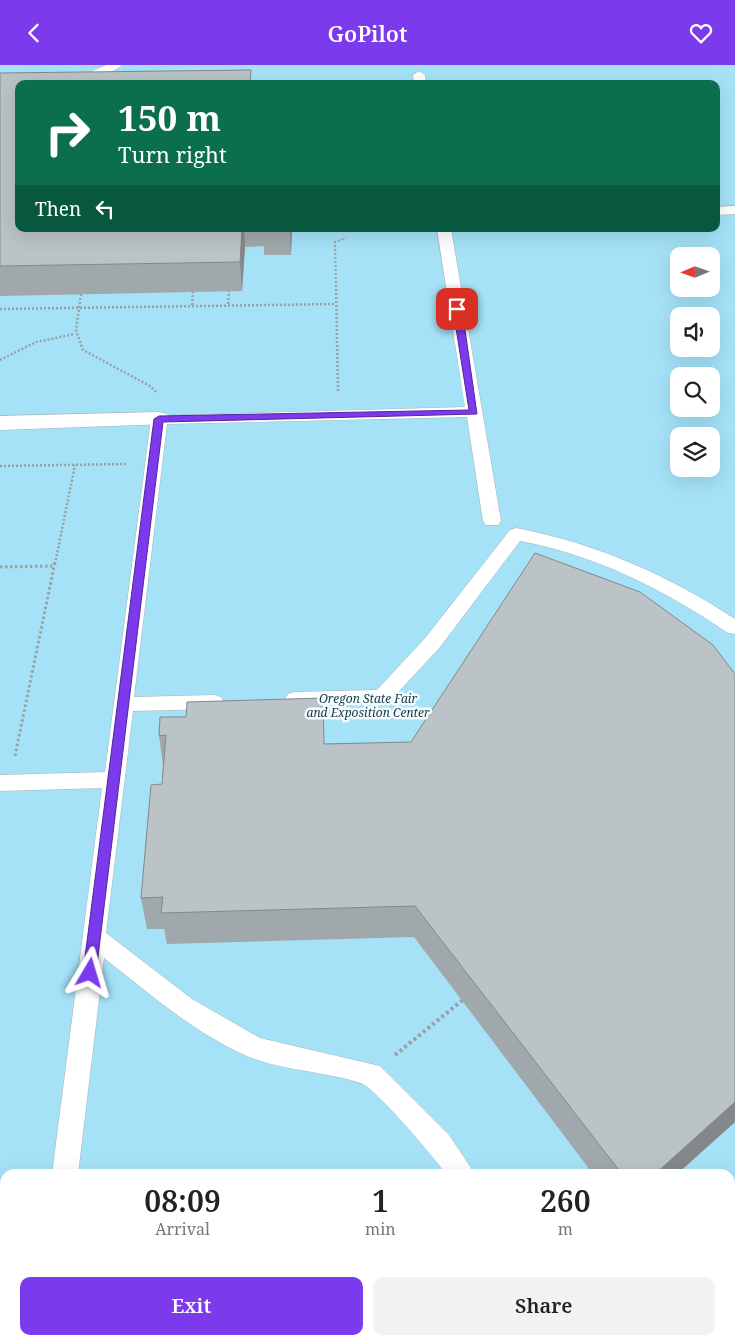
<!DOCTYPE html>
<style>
body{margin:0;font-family:"Noto Serif",serif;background:#f2f2f2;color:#222;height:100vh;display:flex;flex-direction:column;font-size:19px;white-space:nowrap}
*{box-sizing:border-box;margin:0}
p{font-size:16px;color:#767676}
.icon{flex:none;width:28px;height:28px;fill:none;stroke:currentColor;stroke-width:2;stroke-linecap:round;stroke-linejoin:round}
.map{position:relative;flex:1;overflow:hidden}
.side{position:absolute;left:0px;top:1104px;width:735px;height:176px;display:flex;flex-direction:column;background:#fff;border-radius:15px 15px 0 0;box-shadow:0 5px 20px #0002}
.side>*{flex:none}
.top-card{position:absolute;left:15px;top:15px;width:705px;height:152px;border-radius:10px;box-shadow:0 5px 20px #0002;background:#0b6e4f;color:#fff;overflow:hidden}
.needle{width:32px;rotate:268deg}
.controls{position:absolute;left:670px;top:182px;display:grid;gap:10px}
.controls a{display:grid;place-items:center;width:50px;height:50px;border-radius:10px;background:#fff;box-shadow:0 5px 20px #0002;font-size:25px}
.pin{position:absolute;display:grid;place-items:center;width:42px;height:42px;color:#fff;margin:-21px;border-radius:10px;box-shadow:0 2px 8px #0006}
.me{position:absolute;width:55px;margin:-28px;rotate:7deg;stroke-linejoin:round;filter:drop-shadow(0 0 4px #0008)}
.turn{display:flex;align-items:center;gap:18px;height:105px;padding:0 20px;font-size:22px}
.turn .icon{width:65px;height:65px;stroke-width:2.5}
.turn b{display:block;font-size:35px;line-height:42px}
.then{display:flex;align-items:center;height:48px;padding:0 20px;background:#0003;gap:10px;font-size:19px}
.eta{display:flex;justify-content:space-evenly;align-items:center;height:85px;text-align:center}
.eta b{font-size:30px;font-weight:600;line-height:35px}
.primary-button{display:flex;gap:10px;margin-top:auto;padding:10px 20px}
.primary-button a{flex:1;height:58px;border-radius:10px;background:#7c3aed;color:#fff;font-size:20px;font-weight:600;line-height:58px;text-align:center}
.primary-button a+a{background:#f2f2f2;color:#222}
header{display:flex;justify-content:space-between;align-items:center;height:65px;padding:0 20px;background:#7c3aed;color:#fff;font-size:22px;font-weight:600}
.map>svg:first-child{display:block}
</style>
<header><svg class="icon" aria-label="back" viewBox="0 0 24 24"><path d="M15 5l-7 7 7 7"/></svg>GoPilot<svg class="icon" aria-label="heart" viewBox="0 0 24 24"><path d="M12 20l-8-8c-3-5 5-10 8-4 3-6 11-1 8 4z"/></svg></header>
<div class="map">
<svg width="735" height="1279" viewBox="0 0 735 1279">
<rect width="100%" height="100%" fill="#e6eff3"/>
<path fill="#a5e2f8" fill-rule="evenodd" d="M0,0H735V1279H0ZM19,19H716V164H19ZM679,191H711V224H679ZM679,251H711V284H679ZM679,311H711V344H679ZM679,371H711V404H679ZM5,1109H730V1275H5Z"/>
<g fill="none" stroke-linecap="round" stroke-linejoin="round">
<defs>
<g id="service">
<path d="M106,0H122C113,9 78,20 68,11L70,9L90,7Z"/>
<polygon points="419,6 425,10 426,19 414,19 413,10"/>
<polygon points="735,141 735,149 716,150 716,142"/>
<path d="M437,164H451L501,456L498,460H486L483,456L467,352L167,359L134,632L214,630L221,632L224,637L221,642L214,644L133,646L106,868L192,934L260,973L380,1001L449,1070L475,1109H446C436,1094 375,1023 361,1018C325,1006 283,1006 247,991C194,968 149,928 104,893L78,1109H52L102,723L0,726V710L105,707L151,354L153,351L465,342Z"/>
<path d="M516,463C595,478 668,510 735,554V569L728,568C665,525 596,490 520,476L440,582L389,637L382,639L295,641L288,639L285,634L288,629L295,627L377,625L426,572L510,465Z"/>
<polygon points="0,1131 5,1133 5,1159 0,1157"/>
<polygon points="327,1275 596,1275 596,1276 595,1279 328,1279"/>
</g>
<polygon id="pedestrian" points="159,347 167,349 170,354 167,359 0,365 0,351"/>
</defs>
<use href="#service" stroke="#aab3b6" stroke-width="1"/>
<use href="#pedestrian" stroke="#aab3b6" stroke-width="1"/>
<polyline stroke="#9aa1a4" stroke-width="2" stroke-dasharray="2 2" stroke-linecap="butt" points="336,222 335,177 346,173"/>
<g stroke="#9aa1a4" stroke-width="2.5" stroke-dasharray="2 2" stroke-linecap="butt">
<polyline points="336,220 338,327"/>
<polyline points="81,229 76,265 83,285 150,321 156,327"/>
<polyline points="228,239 229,226"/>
<polyline points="192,240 193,227"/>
<polyline points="0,244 336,239"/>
<polyline points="0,295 36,277 75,269"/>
<polyline points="0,401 127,399"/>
<polyline points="55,499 75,400"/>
</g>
<g stroke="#9aa1a4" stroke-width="3" stroke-dasharray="2.5 2.5" stroke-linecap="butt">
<polyline points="0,502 54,501"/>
<polyline points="408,645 430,655"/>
<polyline points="15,691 55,497"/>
</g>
<polyline stroke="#9aa1a4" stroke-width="4" stroke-dasharray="3 3" stroke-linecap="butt" points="395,990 464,934"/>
<use href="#service" fill="#fff" fill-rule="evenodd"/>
<use href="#pedestrian" fill="#fff" fill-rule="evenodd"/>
</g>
<g fill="#a1a8ab">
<polygon points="0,8 19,164 292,164 291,190 264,190 264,181 245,182 242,226 0,231"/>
<polygon points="735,609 735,1057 677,1109 593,1109 414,872 167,879 164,864 147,864 141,833 162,719 163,701 159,671 160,652 324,679 411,677"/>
</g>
<g fill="#83888b">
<polygon points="242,164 244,164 245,182 242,226 240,197"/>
<polygon points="290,164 292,164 291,190"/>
<polygon points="735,1037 735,1057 677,1109 655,1109"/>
<polygon points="5,1202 5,1275 8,1275 8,1279 0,1279 0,1231"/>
<polygon points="192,1275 197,1275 198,1279 192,1279"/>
</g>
<g fill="#bbc3c7" stroke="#83888b">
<polygon points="251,5 250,19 19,19 19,164 242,164 240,197 0,201 0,8"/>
<polygon points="535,488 640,527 713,580 735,609 735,1037 655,1109 622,1109 415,841 161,848 163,832 141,833 151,720 162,719 166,670 159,671 160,652 186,652 187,637 323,633 324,679 411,677"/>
<polygon points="0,1180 5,1180 5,1202 0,1231"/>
<polygon points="96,1275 192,1275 192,1279 92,1279"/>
</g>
<polygon fill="#7c3aed" stroke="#51269a" points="457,241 462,244 477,349 163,357 96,908 94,912 85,912 83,908 154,354 159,351 469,345 453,244"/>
<g text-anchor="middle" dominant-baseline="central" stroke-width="5" stroke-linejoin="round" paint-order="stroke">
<g font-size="12" font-style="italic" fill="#16353f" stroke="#f5fcff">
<text x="368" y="633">Oregon State Fair<tspan x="368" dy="14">and Exposition Center</tspan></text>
</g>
</g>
</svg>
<div class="controls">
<a><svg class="needle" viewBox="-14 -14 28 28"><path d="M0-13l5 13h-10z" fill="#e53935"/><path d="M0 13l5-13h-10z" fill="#767676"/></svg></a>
<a><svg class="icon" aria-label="sound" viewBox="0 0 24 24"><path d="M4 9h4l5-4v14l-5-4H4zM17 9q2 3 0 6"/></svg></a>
<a><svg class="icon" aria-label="search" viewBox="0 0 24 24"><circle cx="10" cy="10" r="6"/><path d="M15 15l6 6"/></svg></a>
<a><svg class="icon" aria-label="layers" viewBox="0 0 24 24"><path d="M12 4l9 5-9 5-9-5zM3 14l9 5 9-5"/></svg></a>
</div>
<div class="pin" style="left:457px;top:244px;background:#d93025"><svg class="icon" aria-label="arrive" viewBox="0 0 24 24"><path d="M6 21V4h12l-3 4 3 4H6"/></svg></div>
<svg class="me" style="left:90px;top:908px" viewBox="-20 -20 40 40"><path d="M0-17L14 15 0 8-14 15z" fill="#7c3aed" stroke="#fff" stroke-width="4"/></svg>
<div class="top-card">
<div class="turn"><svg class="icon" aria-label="right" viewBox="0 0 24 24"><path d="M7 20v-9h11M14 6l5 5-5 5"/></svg><div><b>150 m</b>Turn right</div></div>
<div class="then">Then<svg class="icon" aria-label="left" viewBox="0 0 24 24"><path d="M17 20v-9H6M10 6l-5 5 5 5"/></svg></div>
</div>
<section class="side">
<div class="eta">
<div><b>08:09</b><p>Arrival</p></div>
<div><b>1</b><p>min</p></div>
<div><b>260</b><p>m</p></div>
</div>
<div class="primary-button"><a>Exit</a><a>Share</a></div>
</section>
</div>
